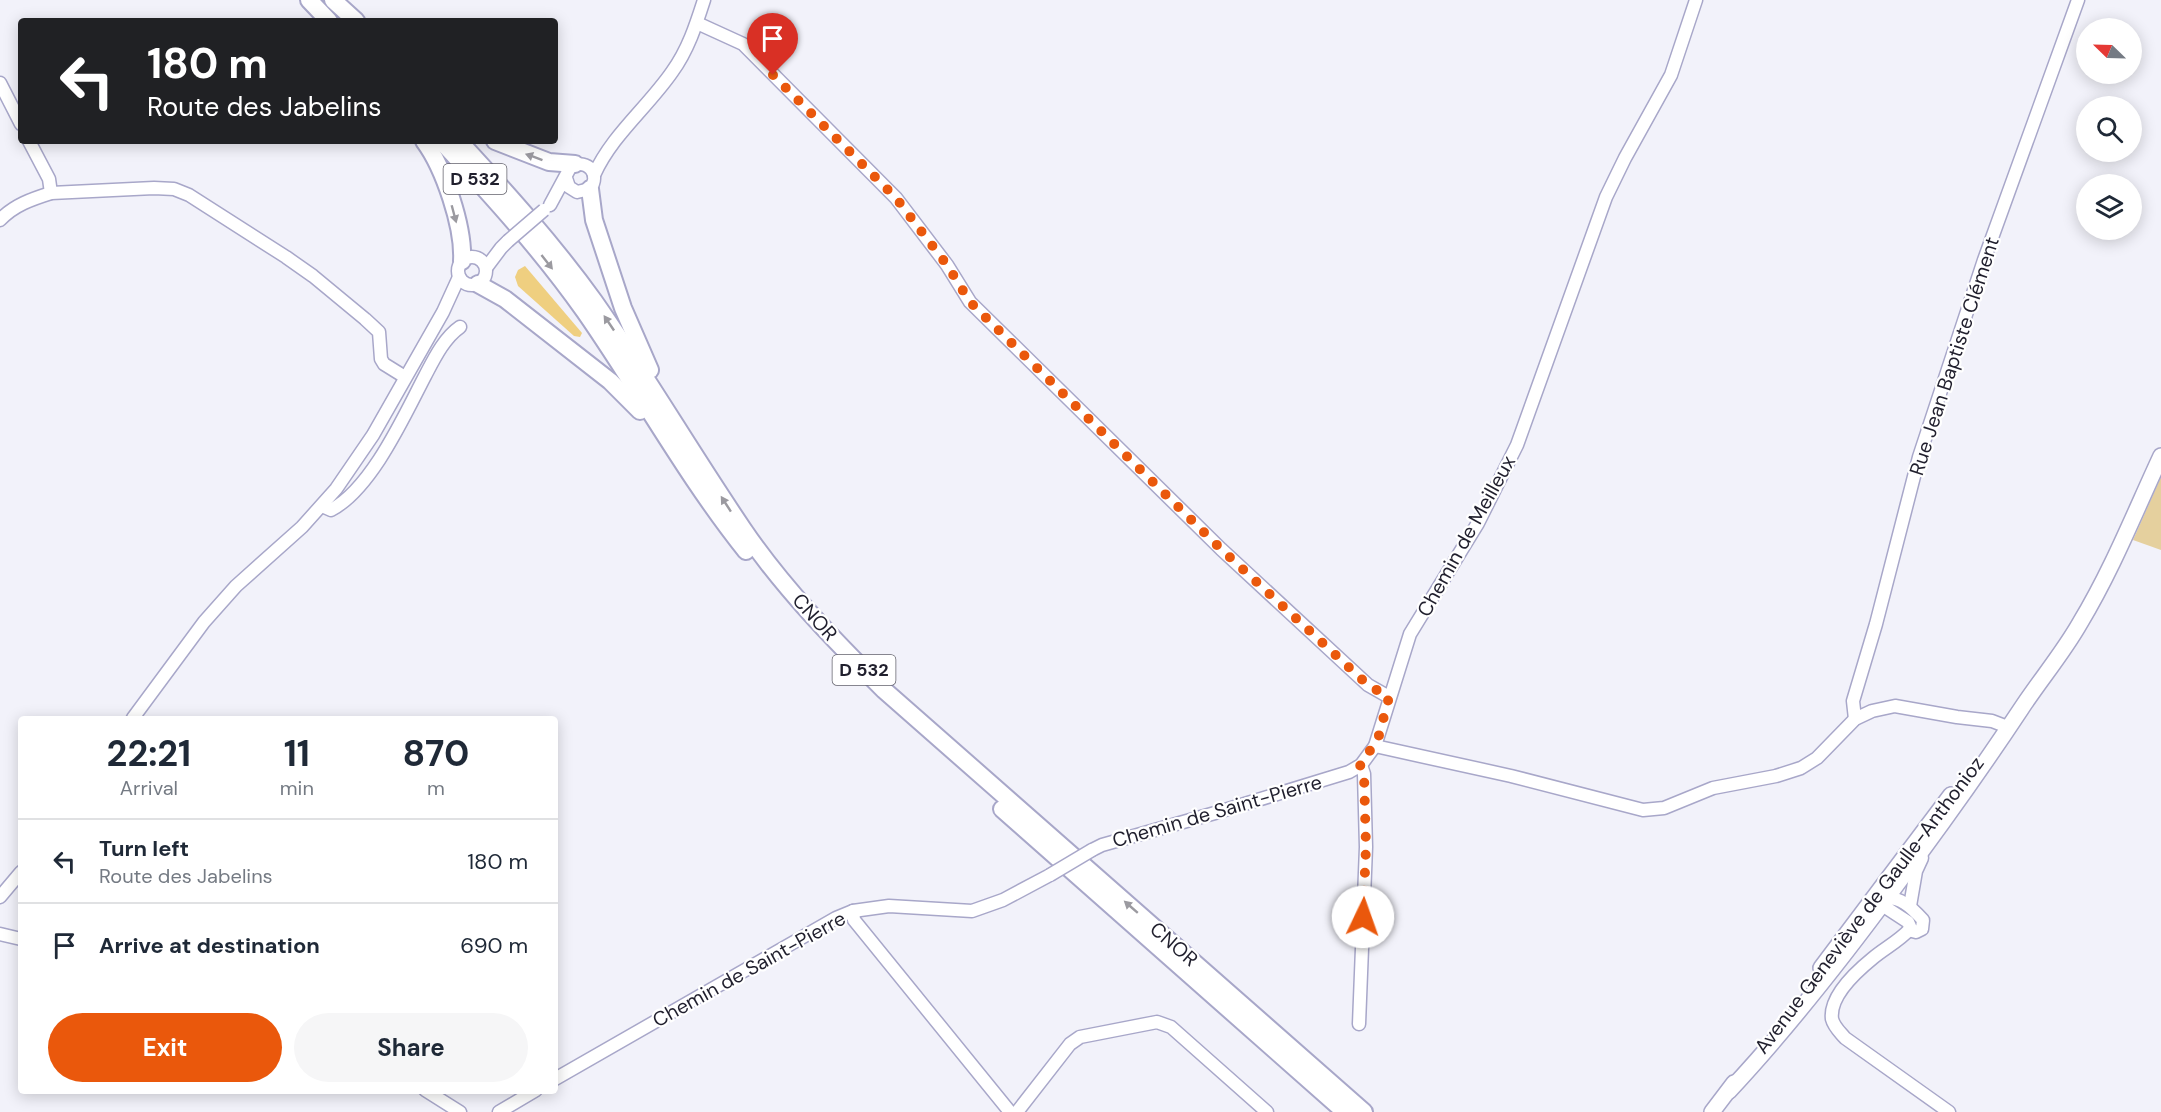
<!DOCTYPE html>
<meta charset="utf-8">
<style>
body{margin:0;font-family:"DM Sans",sans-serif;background:#f6f6f7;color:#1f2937;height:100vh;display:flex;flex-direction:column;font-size:22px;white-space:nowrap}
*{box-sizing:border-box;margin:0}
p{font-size:20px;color:#747a83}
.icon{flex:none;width:33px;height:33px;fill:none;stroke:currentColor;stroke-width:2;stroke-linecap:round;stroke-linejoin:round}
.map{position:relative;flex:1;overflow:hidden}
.drawer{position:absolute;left:18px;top:716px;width:540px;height:378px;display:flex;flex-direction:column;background:#fff;border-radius:6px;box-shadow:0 3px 15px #0003}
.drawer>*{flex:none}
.banner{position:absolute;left:18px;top:18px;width:540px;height:126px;border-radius:6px;box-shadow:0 3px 15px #0003;background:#202124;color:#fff;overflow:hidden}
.needle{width:39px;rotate:293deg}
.fabs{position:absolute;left:2076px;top:18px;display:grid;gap:12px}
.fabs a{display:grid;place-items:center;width:66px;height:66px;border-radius:50%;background:#fff;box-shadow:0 3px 15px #0003;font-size:30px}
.pin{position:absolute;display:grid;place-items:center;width:51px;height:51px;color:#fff;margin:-62px -26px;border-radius:50% 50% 50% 0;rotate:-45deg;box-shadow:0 0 6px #0007}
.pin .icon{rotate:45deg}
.me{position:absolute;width:66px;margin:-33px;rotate:3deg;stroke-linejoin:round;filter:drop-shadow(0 0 4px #0008)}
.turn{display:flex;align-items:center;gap:21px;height:126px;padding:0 30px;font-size:27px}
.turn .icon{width:78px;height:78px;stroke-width:2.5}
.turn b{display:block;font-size:42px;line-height:51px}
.eta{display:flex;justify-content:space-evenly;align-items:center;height:102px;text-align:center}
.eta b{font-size:36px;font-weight:700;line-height:42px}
.primary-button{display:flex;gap:12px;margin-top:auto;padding:12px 30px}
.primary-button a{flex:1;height:69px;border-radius:36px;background:#ea580c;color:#fff;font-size:24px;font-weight:700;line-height:69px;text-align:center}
.primary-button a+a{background:#f6f6f7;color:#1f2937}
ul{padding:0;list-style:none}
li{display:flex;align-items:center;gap:18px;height:84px;padding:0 30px;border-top:2px solid #e0e1e3}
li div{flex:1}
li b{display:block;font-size:22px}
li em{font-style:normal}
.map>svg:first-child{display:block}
</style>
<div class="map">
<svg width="2161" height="1112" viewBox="0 0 2161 1112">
<rect width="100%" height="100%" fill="#f2f2fa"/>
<polygon fill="#e5d09e" points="2161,477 2161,550 2133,540"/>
<polygon fill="#efcf80" points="525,266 582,333 580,337 574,336 518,286 515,277 518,270"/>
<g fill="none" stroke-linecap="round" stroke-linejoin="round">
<defs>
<g id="minor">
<polyline points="697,23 743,44 896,198 947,265 970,302 1221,549 1368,685 1389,697"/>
<polyline points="0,83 21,124"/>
<polyline points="29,141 49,179 51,193"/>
<path d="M594,175C612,135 647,108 672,72C688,50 696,25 704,0"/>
<path d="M550,205L571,166C588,159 601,174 590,189L577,192L569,187L566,178"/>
<path d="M0,220C14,205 32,199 51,193L154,188L174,189L189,195L286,257L313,276L365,319L379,332L381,359L384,364L405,377"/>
<circle cx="472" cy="271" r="14"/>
<polyline points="486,268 501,248 508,241"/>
<path d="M322,506L331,510C372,488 404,416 425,376C434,359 444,338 460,327"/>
<polyline points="133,718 204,622 236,586 302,527 336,489 373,435 443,312 459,277"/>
<polyline points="1855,719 1853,701 1876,624 1919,457 1984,260 2078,0"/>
<polyline points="1375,746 1511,776 1643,810 1664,808 1713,788 1776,776 1801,768 1817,758 1855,719 1872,711 1895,706 1957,717 1992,721 2005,726"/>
<polyline points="1092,850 1102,845 1215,813 1349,772 1361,765 1375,746 1410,634 1478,523 1517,445 1606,197 1625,158 1671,75 1696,0"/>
<polyline points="0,897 21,872"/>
<path d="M1881,900C1898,893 1913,909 1923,920L1922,929L1916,932L1912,931L1908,922L1882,905L1881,898"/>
<polyline points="1910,906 1916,871 1922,858"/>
<polyline points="853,911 854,920 1010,1112"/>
<path d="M1910,929C1899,941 1885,948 1873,958C1857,971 1829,996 1832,1019C1834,1027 1840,1032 1845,1038L1949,1112"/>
<polyline points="0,934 21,939"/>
<polyline points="1359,1024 1366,847 1364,774 1361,765"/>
<polyline points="555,1079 836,918 853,911 889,906 972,911 1003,900 1050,875"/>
<polyline points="425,1090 460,1112"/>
<polyline points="499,1112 536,1090"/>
<polyline points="1017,1112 1070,1044 1080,1037 1157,1022 1171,1027 1267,1112"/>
</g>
<g id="major">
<polyline points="1821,968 1951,795"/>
<path d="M1729,1091C1788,1028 1841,960 1892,891C1937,831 1980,771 2021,709C2040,680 2063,653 2080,623C2112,570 2135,512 2161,456"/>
<polyline points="1712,1112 1734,1083"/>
</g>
<g id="highway">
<polyline points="309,0 329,21"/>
<polyline points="333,0 356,21"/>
<path d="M424,141C444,168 464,227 462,261"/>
<path d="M441,141C492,196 542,251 585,312C640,391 686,476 746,551"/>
<path d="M459,141C506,192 553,244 594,301C646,375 692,454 743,529C783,588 834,640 884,690L1364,1112"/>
<polyline points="495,141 549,162 575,164"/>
<polyline points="590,189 594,220 623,308 650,370"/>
<polyline points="478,284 505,299 610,381 640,411"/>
<polyline points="1002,809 1345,1112"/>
</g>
</defs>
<use href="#minor" stroke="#a8a7c9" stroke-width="15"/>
<use href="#major" stroke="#a8a7c9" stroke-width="18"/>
<use href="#highway" stroke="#a8a7c9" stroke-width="20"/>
<use href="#minor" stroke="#fff" stroke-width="12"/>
<use href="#major" stroke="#fff" stroke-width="15"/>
<use href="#highway" stroke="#fff" stroke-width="16"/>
<defs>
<g id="minor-bridge">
<polyline points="508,241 544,210"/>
<polyline points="1050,875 1092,850"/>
</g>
</defs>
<use href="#minor-bridge" stroke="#a8a7c9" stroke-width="15" stroke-linecap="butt"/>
<use href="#minor-bridge" stroke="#fff" stroke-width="12"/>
</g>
<defs><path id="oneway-solid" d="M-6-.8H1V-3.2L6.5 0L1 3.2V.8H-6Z" transform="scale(1.5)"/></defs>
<g fill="#9b9aa0">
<use href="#oneway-solid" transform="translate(534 157) rotate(-160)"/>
<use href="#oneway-solid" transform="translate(454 214) rotate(75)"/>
<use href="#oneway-solid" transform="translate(547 262) rotate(52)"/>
<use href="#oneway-solid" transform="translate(609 323) rotate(-124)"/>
<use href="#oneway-solid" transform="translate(726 504) rotate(-123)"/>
<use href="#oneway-solid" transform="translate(1131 907) rotate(-139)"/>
</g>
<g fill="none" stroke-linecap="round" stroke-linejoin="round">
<polyline stroke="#ea580c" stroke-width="10" stroke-dasharray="0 18" points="773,75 896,198 947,265 970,302 1221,549 1368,685 1389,697 1378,739 1360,765 1364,774 1366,847 1363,917"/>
</g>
<g text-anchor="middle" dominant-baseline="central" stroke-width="4.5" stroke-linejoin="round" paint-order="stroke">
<g fill="#fff" stroke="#63626c" stroke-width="1.5">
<rect x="443.5" y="164" width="63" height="30" rx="4.5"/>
<rect x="832.5" y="655" width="63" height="30" rx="4.5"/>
</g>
<g font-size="18" font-weight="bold" fill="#201f2d">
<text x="475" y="179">D 532</text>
<text x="864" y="670">D 532</text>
</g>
<g font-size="20" fill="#201f2d" stroke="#fff">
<text transform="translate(1954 356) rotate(-72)">Rue Jean Baptiste Clément</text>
<text transform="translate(1466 536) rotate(-61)">Chemin de Meilleux</text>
<text transform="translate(815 617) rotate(48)">CNOR</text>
<text transform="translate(1217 811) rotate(-16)">Chemin de Saint-Pierre</text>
<text transform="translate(1869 905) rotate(-53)">Avenue Geneviève de Gaulle-Anthonioz</text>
<text transform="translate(1174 944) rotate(41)">CNOR</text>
<text transform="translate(749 969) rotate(-29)">Chemin de Saint-Pierre</text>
</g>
</g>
</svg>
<div class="fabs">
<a><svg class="needle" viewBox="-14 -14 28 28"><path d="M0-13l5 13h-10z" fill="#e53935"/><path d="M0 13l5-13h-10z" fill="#747a83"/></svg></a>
<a><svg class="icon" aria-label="search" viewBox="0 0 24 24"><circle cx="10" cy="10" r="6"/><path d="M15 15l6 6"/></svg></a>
<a><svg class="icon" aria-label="layers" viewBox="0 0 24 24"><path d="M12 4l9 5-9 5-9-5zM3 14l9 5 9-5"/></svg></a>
</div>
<div class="pin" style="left:773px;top:75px;background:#d93025"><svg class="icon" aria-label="arrive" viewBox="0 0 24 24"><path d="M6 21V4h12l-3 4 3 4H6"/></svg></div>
<svg class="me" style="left:1363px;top:917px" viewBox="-20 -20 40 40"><circle r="19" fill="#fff"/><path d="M0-13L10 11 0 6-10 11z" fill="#ea580c"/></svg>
<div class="banner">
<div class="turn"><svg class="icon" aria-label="left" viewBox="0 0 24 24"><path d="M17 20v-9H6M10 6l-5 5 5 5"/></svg><div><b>180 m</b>Route des Jabelins</div></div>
</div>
<section class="drawer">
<div class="eta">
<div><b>22:21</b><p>Arrival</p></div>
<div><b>11</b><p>min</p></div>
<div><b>870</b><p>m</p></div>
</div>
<ul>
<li><svg class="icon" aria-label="left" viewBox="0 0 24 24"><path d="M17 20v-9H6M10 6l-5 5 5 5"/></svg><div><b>Turn left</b><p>Route des Jabelins</p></div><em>180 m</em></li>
<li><svg class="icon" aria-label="arrive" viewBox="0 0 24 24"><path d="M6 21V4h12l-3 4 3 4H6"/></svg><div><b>Arrive at destination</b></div><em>690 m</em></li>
</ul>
<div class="primary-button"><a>Exit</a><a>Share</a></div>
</section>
</div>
